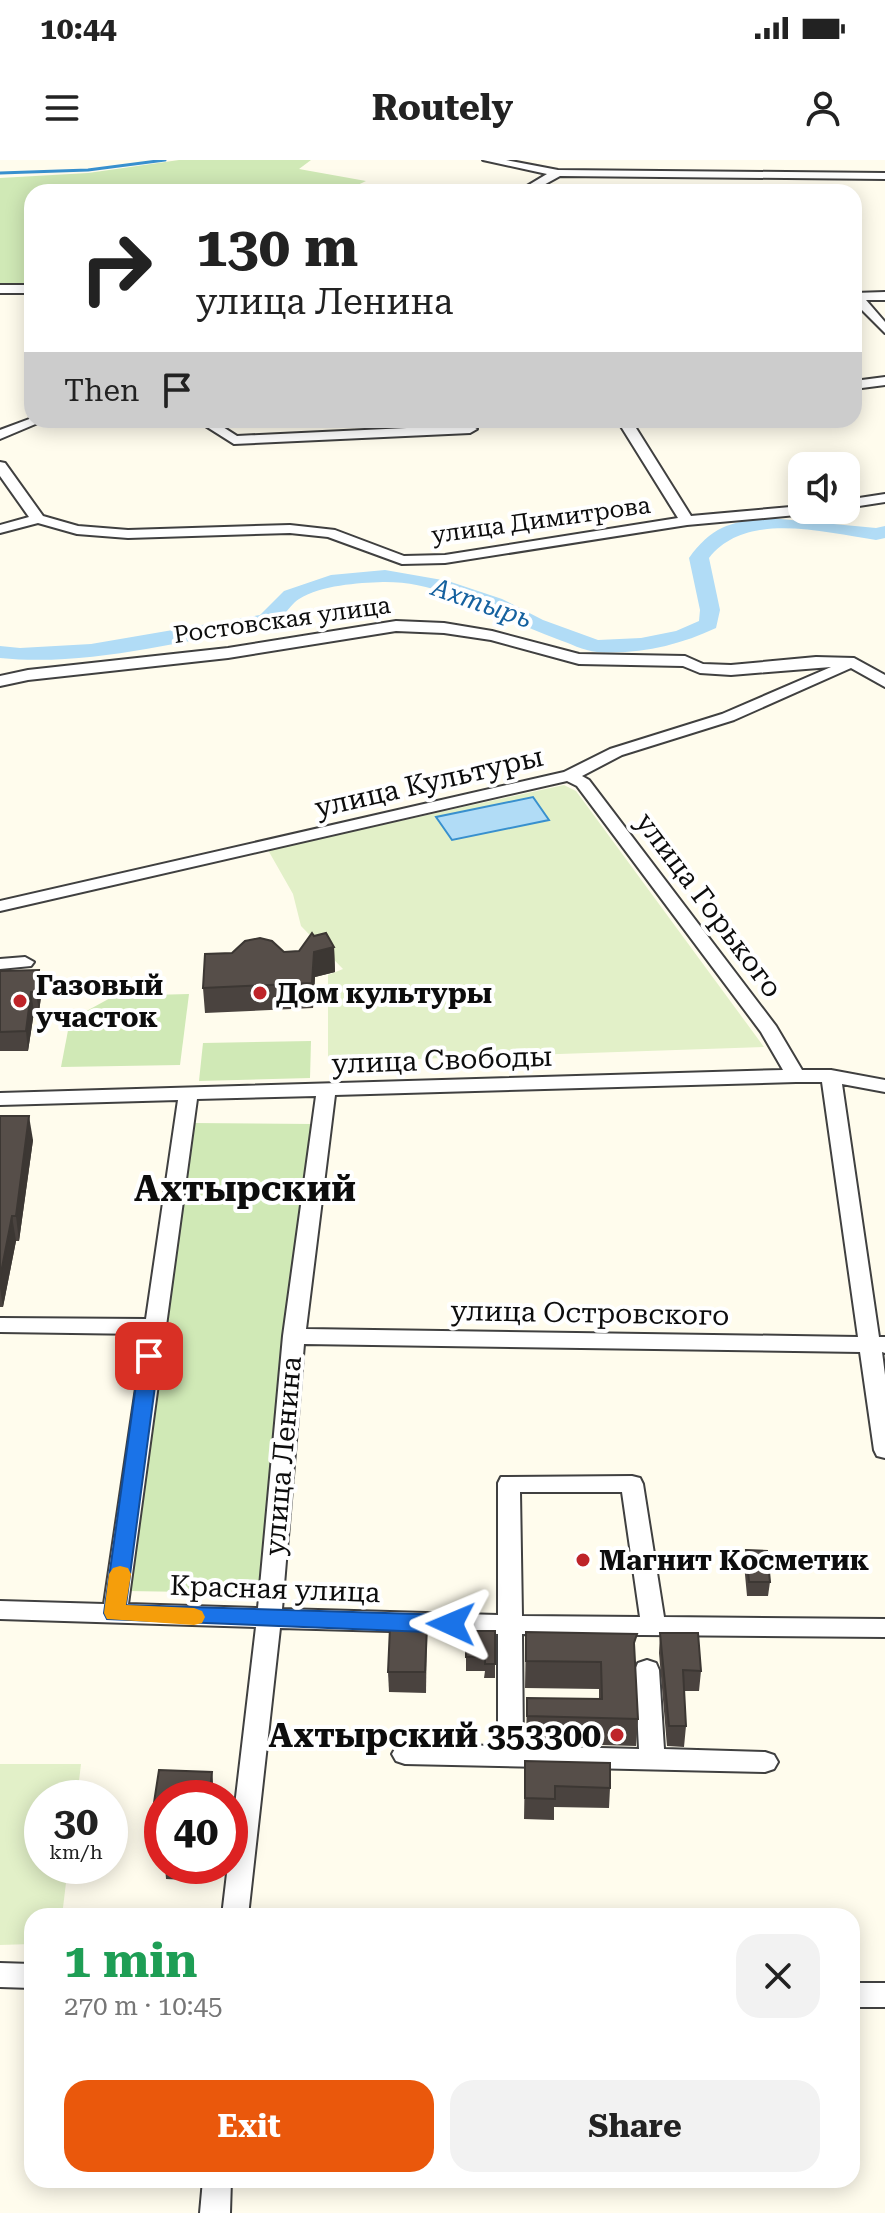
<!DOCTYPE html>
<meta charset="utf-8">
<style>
body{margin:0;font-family:"Roboto Serif",serif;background:#f2f2f2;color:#222;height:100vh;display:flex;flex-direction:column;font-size:30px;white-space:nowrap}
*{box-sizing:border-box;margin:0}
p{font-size:26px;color:#767676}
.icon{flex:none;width:44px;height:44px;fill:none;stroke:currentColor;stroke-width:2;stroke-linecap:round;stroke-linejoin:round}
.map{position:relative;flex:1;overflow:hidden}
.drawer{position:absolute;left:24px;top:1748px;width:836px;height:280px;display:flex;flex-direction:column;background:#fff;border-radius:24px;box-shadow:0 4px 20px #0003}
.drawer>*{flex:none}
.top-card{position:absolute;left:24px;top:24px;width:838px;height:244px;border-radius:24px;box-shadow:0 4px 20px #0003;background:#fff;color:#222;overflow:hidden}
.fabs{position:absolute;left:788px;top:292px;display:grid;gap:16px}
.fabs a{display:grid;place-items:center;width:72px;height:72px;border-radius:16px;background:#fff;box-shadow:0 4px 20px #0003;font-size:40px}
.speed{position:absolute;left:24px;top:1620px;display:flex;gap:16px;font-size:40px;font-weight:700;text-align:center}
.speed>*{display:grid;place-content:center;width:104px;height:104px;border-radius:50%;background:#fff;box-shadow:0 4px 20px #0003;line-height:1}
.speed small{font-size:20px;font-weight:400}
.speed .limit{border:12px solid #d22;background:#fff;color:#111}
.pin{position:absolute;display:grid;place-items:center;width:68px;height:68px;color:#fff;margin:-34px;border-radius:16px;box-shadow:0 4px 12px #0006}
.me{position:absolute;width:88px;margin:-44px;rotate:271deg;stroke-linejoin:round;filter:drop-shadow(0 0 6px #0008)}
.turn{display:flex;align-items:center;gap:28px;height:168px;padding:0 40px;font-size:36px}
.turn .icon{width:104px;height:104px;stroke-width:2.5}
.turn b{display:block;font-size:56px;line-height:68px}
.then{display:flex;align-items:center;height:76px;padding:0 40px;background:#0003;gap:16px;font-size:30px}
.round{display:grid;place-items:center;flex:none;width:84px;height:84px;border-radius:24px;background:#f2f2f2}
.headline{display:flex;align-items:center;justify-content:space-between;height:136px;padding:0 40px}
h1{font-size:48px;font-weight:700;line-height:60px;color:#1e9e55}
.button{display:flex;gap:16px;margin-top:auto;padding:16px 40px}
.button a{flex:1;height:92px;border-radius:24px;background:#ea580c;color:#fff;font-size:32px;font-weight:700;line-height:92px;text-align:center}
.button a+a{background:#f2f2f2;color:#222}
.status{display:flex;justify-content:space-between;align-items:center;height:56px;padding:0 40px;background:#fff;direction:ltr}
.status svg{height:22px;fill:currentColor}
header{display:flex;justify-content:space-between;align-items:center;height:104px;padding:0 40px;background:#fff;font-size:36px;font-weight:700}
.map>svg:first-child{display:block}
</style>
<div class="status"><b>10:44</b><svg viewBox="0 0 49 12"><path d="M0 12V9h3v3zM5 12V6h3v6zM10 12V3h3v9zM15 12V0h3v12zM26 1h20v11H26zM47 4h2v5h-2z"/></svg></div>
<header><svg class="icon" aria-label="menu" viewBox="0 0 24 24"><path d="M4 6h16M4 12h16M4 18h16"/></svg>Routely<svg class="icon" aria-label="person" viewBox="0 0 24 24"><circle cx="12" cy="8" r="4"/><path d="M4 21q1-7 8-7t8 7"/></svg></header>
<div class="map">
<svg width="885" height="2053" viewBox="0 0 885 2053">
<rect width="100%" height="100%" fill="#fffced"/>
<g fill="#d0e9b6">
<polygon points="179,0 311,0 299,9 366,21 343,32 32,32 32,123 0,123 0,18 88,13"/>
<polygon points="189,834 180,905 61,907 70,860 114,836"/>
<polygon points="311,881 310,918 199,921 203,883"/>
<polygon points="192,963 313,964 261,1433 126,1431"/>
</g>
<g fill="#e2f0c8">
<polygon points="564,625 576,631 764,887 328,902 328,815 343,809 301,766 293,734 268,690"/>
<polygon points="0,1604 81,1604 77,1638 42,1638 42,1706 68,1706 62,1756 32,1756 32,1784 0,1785"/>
</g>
<polygon fill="#b1dcf6" stroke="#3890ce" stroke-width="2" points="533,637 549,660 452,680 436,657"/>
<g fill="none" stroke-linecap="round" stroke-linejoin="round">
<polyline stroke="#3890ce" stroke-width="3" points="0,13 88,10 165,0"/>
<path fill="#b1dcf6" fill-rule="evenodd" d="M770,358L876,368L885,366V378L876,380C825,373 746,350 709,398L720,450L716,468C680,485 638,495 597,492C584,491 569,483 557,479C500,458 445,421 383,422C357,423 322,425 299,439C287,447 282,463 267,466C181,481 88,507 0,498V486L20,488L91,484L260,455L284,431L331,415L385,410L448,421L502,439L543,460L598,480L641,478L676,471L699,461L700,450L689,398C712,366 732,361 770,358Z"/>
<defs>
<g id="minor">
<polygon points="483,0 506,0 558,10 885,13 885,19 560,16 531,32 517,32 547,14"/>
<rect x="0" y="125" width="32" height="8"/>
<polygon points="885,132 885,140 866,140 885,162 885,173 854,142 854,133"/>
<polygon points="885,217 885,225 854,229 854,221"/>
<polygon points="32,258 45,260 0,279 0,270"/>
<polygon points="196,260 212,260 237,276 470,265 477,269 470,273 234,284"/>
<polygon points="617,260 631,260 691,356 802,346 802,350 814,350 807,354 687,365 445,403 402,404 328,377 290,373 128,378 77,374 38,363 0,373 0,365 29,357 0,316 0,302 5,303 43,356 78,366 128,370 290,365 335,370 404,396 445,395 678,358"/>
<polygon points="885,334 885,342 846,348 846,340"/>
<path d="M396,461L444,463L492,471L579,494L685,496L703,504L731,505L816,497L854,498L885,515V527L851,508L734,560L622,595L582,616L589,620L776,866L802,910H831L885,920V932L842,924L879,1177H885V1193L882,1192L885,1215V1298L877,1296L874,1290L860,1192L304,1184L282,1449L498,1455V1323L501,1317L632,1316L640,1318L643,1324L664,1457L885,1459V1477L522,1474L523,1586L639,1589L635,1510L638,1503L647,1500L656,1503L659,1510L664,1589L765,1592L774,1595L778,1602L774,1609L765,1612L405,1604L396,1601L392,1594L396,1587L405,1584L498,1586V1474L280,1468L248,1756H222L256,1467L0,1459V1441L104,1444L144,1174L0,1172V1158L146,1159L178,940L0,945V933L783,910L761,872L577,626L567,621L0,751V741L564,612L610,589L722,554L831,507L731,515L700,513L683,506L579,504L491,480L444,473L396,471L228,498L28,520L0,526V516L28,510L228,488ZM796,922H822L858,1177L306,1169L335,935ZM316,936L283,1176L258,1448L128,1444L197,939ZM520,1332H622L640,1457L522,1456Z"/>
<polygon points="25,797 34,802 31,806 0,809 0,799"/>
<polygon points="0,1803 32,1804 32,1828 0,1827"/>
<rect x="852" y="1823" width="33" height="24"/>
<polygon points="203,2020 231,2020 230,2053 200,2053"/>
</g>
</defs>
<use href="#minor" stroke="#404040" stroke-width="4"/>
<use href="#minor" fill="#fff" fill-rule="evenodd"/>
</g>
<g fill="#4a433f">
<polygon points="314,776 334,787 335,812 315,817 313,848 205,853 203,828 284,792 299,791"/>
<polygon points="39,810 42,829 39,852 34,852 28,891 0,891 0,811"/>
<polygon points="0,956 33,980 19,1081 16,1081 3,1147 0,1147"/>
<polygon points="746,1390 770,1422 768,1436 747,1436 744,1404"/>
<polygon points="427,1467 426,1533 389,1532 388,1512"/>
<polygon points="466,1471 495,1471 495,1518 484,1518 485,1511 466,1511"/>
<polygon points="526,1472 635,1499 638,1559 636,1586 526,1583 527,1538 599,1539 599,1529 525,1528"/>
<polygon points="660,1473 701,1511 699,1531 684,1531 686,1566 684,1587 667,1586 659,1493"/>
<polygon points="525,1601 610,1628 609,1648 554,1647 554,1660 524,1659"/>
<polygon points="159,1610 212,1612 214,1638 162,1638 162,1669 156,1669 153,1649"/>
<polygon points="165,1706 206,1706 204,1721 166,1719"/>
</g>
<g fill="#3c3733">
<polygon points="334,787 335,812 315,817 313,848 312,823 314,792"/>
<polygon points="39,810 42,829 39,852 36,832"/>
<polygon points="31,832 34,852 28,891 26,871"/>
<polygon points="29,956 33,980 19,1081 16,1056"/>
<polygon points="12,1056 16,1081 3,1147 0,1128 0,1118"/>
<polygon points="212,1612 214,1638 209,1638"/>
<polygon points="202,1706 206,1706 204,1721"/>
</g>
<g fill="#564e49" stroke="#3c3733" stroke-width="2">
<polygon points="312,773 314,776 326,773 334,787 314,792 312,823 203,828 205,794 232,793 245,781 260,778 272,781 284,792 299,791"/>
<polygon points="39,810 36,832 31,832 26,871 0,872 0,811"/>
<polygon points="0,956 29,956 16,1056 12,1056 0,1118"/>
<polygon points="746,1390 767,1391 770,1422 749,1422"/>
<polygon points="390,1467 427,1467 425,1512 388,1512"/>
<polygon points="466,1471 495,1471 495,1504 485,1504 485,1497 466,1497"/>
<polygon points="526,1472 637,1474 634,1483 638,1559 527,1556 527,1538 602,1539 601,1502 526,1501"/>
<polygon points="660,1473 698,1473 701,1511 683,1510 686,1566 669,1566"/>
<polygon points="525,1601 610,1603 610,1628 555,1626 555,1639 525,1638"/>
<polygon points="159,1610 212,1612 209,1638 162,1638 162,1649 153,1649"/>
</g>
<polygon fill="#1a73e8" stroke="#114b97" stroke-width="2" points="149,1189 159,1196 126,1445 451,1455 459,1458 462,1464 459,1470 451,1473 107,1459 104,1453 140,1196"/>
<polygon fill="#f59e0b" points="120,1406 128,1408 131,1414 126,1445 194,1448 202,1451 205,1457 202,1463 194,1465 107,1459 104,1453 109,1414 113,1408"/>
<g fill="#be2429" stroke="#fff" stroke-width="3">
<circle cx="260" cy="833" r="8"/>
<circle cx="20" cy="841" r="8"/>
<circle cx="583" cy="1400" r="8"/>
<circle cx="617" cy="1575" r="8"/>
</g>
<g text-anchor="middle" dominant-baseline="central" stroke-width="8" stroke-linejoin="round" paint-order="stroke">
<g font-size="24" fill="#0d0d0d" stroke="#fff">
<text transform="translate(541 360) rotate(-8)">улица Димитрова</text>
<text transform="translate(282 460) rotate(-8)">Ростовская улица</text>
</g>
<g font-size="26" font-style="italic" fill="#15619f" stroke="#fff">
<text transform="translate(482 443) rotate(19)">Ахтырь</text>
</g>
<g font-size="28" fill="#0d0d0d" stroke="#fff">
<text transform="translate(429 622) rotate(-13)">улица Культуры</text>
<text transform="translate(709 745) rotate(53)">улица Горького</text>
<text transform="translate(442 900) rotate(-2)">улица Свободы</text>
<text transform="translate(590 1153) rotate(1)">улица Островского</text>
<text transform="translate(283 1296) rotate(-85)">улица Ленина</text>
<text transform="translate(275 1429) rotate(2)">Красная улица</text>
</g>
<g font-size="28" font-weight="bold" fill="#0d0d0d" stroke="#fff" text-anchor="start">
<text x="36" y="825">Газовый<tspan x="36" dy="32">участок</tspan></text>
<text x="276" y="833">Дом культуры</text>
<text x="599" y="1400">Магнит Косметик</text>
</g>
<g font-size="34" font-weight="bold" fill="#0d0d0d" stroke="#fff" text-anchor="end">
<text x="601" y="1575">Ахтырский 353300</text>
</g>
<g font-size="36" font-weight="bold" fill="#0d0d0d" stroke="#fff">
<text x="245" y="1029">Ахтырский</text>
</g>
</g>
</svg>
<div class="fabs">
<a><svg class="icon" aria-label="sound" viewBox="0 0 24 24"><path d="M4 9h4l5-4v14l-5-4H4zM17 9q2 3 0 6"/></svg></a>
</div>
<div class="speed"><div>30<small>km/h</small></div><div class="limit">40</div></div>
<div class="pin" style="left:149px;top:1196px;background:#d93025"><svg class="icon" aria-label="arrive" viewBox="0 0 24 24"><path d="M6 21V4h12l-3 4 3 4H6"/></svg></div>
<svg class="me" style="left:451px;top:1464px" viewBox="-20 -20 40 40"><path d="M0-17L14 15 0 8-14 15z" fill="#1a73e8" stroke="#fff" stroke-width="4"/></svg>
<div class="top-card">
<div class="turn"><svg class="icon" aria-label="right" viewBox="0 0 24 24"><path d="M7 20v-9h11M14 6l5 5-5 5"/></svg><div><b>130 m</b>улица Ленина</div></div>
<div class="then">Then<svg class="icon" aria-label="arrive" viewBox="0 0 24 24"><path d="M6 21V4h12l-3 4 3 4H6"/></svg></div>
</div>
<section class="drawer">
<div class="headline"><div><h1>1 min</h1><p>270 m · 10:45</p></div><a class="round"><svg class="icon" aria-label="close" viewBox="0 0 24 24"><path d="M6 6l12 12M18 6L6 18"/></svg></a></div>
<div class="button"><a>Exit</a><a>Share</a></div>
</section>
</div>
